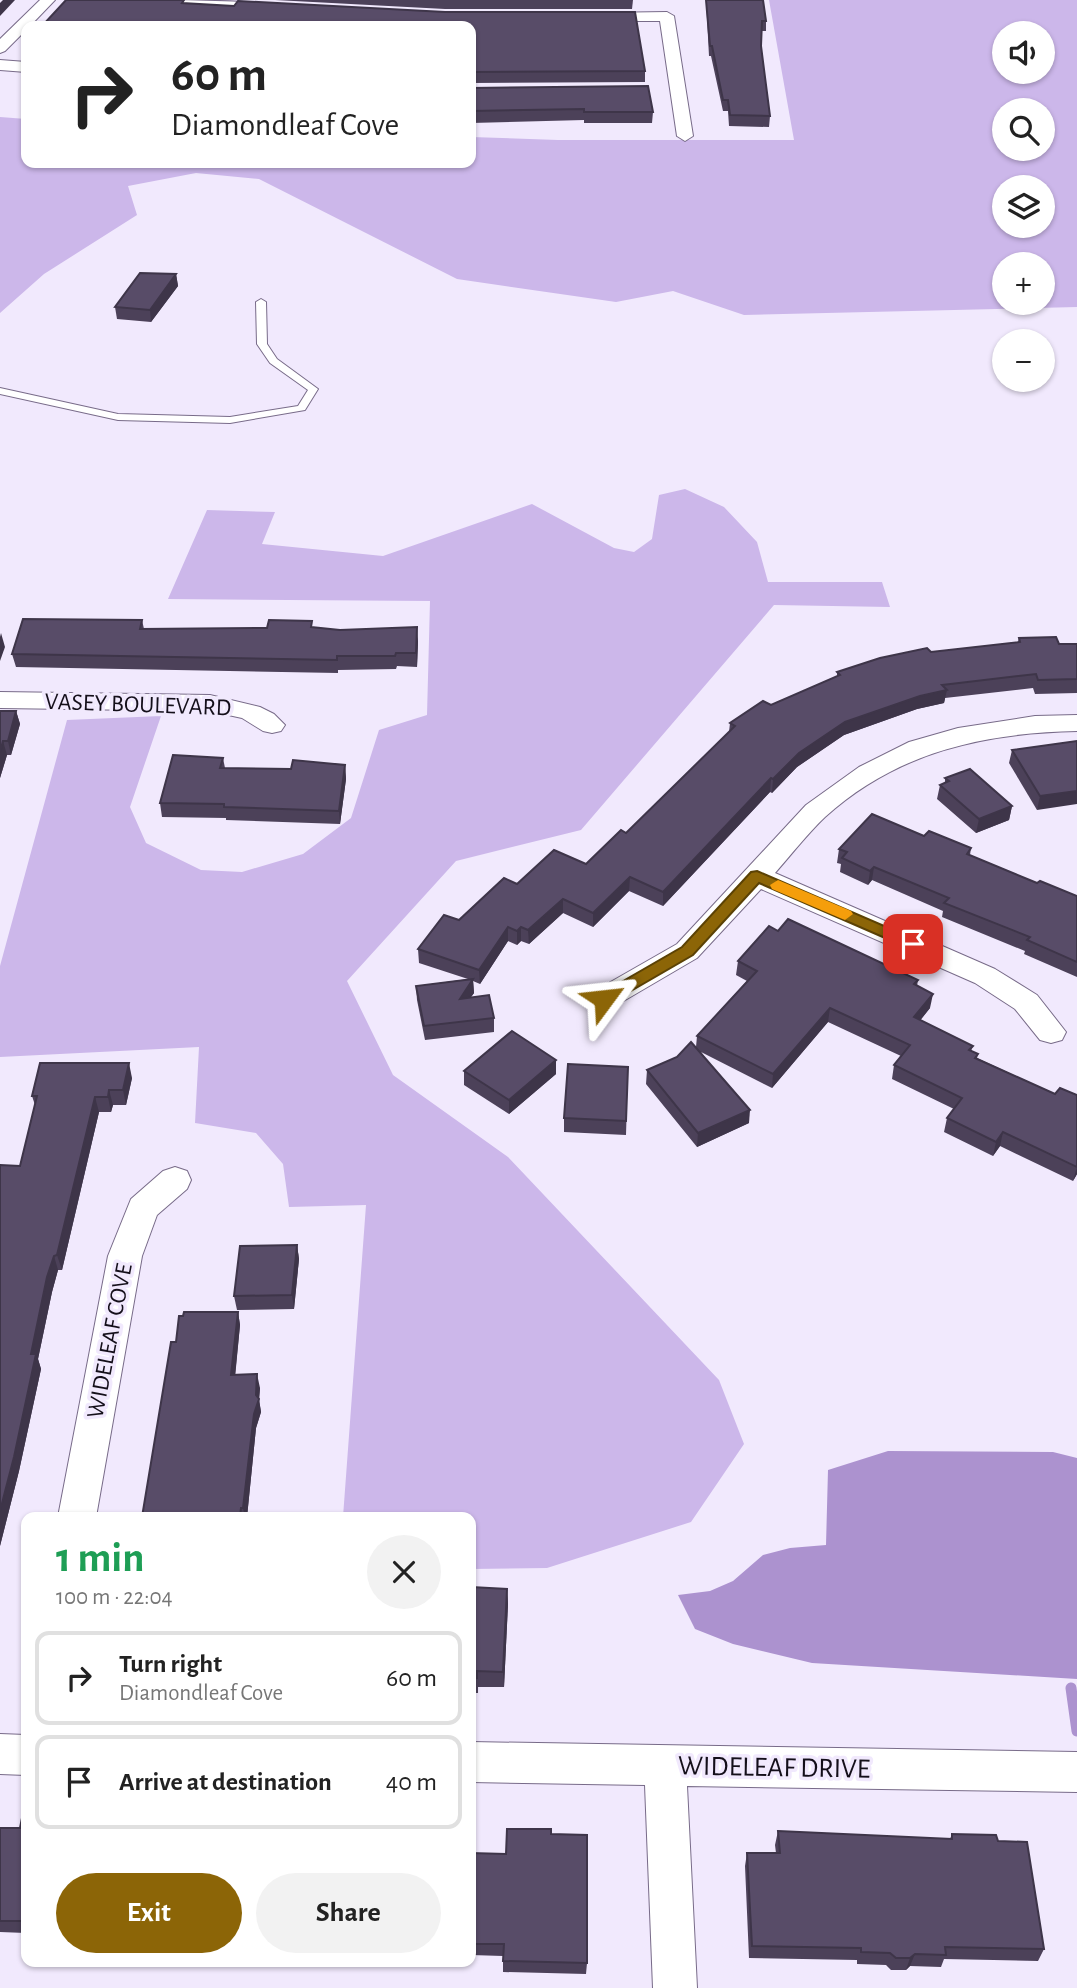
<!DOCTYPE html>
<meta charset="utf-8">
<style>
body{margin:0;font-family:"Alegreya Sans",sans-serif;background:#f2f2f2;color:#222;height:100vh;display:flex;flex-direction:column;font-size:26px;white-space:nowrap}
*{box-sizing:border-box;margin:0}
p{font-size:23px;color:#767676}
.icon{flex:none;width:38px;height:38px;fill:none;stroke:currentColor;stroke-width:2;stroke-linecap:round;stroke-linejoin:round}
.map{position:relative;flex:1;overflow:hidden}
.panel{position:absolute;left:21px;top:1512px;width:455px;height:455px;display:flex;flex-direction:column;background:#fff;border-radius:14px;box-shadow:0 2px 5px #0004}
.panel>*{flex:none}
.banner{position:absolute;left:21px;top:21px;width:455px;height:147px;border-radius:14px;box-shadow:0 2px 5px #0004;background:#fff;color:#222;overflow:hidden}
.buttons{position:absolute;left:992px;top:21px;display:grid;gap:14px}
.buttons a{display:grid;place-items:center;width:63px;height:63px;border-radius:50%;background:#fff;box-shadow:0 2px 5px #0004;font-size:35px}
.pin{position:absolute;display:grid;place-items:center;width:60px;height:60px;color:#fff;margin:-30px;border-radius:14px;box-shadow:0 4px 10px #0006}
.me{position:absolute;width:77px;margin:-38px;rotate:60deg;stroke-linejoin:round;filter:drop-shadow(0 0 5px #0008)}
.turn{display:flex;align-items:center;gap:24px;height:147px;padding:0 35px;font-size:32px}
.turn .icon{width:91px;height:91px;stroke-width:2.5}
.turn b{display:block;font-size:49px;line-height:60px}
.round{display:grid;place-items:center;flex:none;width:74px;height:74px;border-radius:37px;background:#f2f2f2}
.overview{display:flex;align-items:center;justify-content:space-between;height:119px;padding:0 35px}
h1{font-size:42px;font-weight:700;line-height:52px;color:#1e9e55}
.primary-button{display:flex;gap:14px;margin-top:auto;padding:14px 35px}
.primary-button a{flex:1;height:80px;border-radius:42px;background:#8c6507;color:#fff;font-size:28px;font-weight:700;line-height:80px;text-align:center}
.primary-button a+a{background:#f2f2f2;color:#222}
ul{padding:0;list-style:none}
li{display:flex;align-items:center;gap:21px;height:94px;margin:0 14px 10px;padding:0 21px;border:4px solid #e0e0e0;border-radius:14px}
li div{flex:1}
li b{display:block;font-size:26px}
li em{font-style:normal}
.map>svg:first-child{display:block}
</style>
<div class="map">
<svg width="1077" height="1988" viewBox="0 0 1077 1988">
<rect width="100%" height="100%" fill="#f1e9fd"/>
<g fill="#ccb7ea" fill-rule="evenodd">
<path d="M769,0H1077V307L744,315L673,291L616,302L457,279L259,179L196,173L128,186L137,215L44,274L0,313V117L26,119V163H471V137L558,140H794ZM1004,33H1043V72H1004ZM1004,110H1043V149H1004ZM1004,187H1043V226H1004ZM1004,264H1043V303H1004Z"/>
<polygon points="685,489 724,507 757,542 768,582 882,582 890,607 774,605 581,830 456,861 347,981 393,1075 508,1157 719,1380 744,1444 691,1522 547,1568 471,1569 471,1517 343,1517 366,1205 289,1207 283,1164 256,1133 195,1123 199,1047 0,1057 0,966 67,720 161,716 130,807 146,843 201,870 242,872 303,854 351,818 379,730 427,715 430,601 168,599 207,510 275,512 262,544 383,556 532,504 614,548 634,552 652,539 659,495"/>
</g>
<polygon fill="#ac92cf" points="888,1451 1053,1452 1077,1458 1077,1679 812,1663 733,1644 695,1629 678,1595 710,1591 733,1581 763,1555 790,1548 826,1545 828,1470"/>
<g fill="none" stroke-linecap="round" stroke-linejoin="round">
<polyline stroke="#ac92cf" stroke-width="11" points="1071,1688 1077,1731"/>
<defs>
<polygon id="service" points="261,299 266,302 267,344 277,359 318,389 305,410 230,423 118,420 0,394 0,388 118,414 230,417 298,406 308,390 270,363 257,344 256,302"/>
<g id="minor">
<polygon points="40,0 55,0 30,26 26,26 26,30 5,51 0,53 0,39"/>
<path d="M136,0C159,0 270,0 282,7L275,11L143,4Z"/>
<polygon points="667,12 674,16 693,136 685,141 677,136 660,21 598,21 591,17 598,13"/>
<polygon points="0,60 26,62 26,72 0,70"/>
<polygon points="0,692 210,695 260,707 274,714 285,725 281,731 272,733 263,731 242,718 210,711 0,708"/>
<path d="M1077,715V731C983,733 897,752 825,817C807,834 791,855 775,873L995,969L1037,995L1066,1032L1062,1040L1051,1043L1040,1040L1015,1009L975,983L761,889L697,958L615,1006L604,1010L593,1006L589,999L593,992L677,944L806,805L859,767L909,742L958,728L1035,716Z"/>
<polygon points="175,1167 187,1171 191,1180 187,1189 157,1215 142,1256 96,1517 58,1517 108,1256 131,1199 163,1171"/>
<polygon points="0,1734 26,1735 26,1775 0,1774"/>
<polygon points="471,1742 1077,1752 1077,1792 687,1786 697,1988 653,1988 645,1785 471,1782"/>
</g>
</defs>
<use href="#service" stroke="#786b89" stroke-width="2"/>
<use href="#minor" stroke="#786b89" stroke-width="2"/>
<use href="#service" fill="#fff" fill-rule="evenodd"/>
<use href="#minor" fill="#fff" fill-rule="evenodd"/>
</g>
<g fill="#4c4159">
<polygon points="275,0 633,0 632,9 445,9"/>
<polygon points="706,0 766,21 766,31 761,31 761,46 770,116 769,127 729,126 728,111 723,111 711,56 709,56"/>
<polygon points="185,3 645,71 645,82 471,83"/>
<polygon points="471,88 653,112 652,123 584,123 584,120 471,123"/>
<polygon points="176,274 178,286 151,322 117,319 115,307"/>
<polygon points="142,620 144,629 267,628 312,621 312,627 418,641 417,667 397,666 396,669 338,670 338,673 16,667 12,654"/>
<polygon points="1019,638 1059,644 1077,644 1077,693 1035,694 1033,688 945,698 944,703 917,709 844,735 797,767 772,793 770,792 663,906 629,891 593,927 563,913 529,944 521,941 517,945 508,941 480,984 473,981 474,993 470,998 494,1018 494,1032 425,1040 417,1000 416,986 468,979 419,963 418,949 459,920 517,884 586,864 626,833 729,732 730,723 837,676 837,672 931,652 1018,642"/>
<polygon points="0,711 16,711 20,724 11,755 7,755 0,778"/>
<polygon points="1077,741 1037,810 1009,763 1012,750"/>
<polygon points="223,758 225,768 291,769 345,765 346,779 340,824 226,820 226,818 162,817 160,803"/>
<polygon points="945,778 1012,806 1009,820 976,833 937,799 940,785 945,783"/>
<polygon points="924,836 971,848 970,855 1037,883 1077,896 1077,977 1024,954 1025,951 942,917 943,911 872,880 868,885 840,872 841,864 837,863 839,849"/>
<polygon points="778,931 918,980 917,986 930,1008 920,1020 973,1046 971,1051 978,1054 977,1058 1055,1094 1077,1095 1077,1174 1073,1181 1000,1146 993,1156 944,1132 947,1118 954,1109 892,1079 894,1065 901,1056 828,1022 772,1088 701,1052 749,1123 697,1147 646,1084 647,1070 677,1057 696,1047 697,1036 747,981 736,975 738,961"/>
<polygon points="628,1067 626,1135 564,1132 564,1118"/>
<polygon points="464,1071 556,1074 509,1114 464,1085"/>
<polygon points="132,1078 126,1105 113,1105 111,1112 99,1112 62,1270 58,1270 52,1292 38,1359 41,1369 19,1471 0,1546 0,1165 20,1166 35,1105 32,1096"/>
<polygon points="297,1245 299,1259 294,1309 237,1310 234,1296"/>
<polygon points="238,1312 240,1325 235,1375 260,1388 259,1399 261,1412 256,1428 247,1517 142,1517 176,1342"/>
<polygon points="471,1587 507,1589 508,1604 504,1687 478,1687 478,1693 471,1693"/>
<polygon points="26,1818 26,1933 0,1932 0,1828 20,1828"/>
<polygon points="778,1831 950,1839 952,1834 998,1841 1044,1949 1038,1961 944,1959 941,1967 910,1966 906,1970 891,1970 886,1965 857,1964 857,1960 749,1958 745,1866 747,1853 776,1853 775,1845"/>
<polygon points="551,1834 587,1963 586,1974 503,1972 503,1956 471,1955 471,1853 506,1854"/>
</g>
<g fill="#3e3549">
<polygon points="3,0 15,0 0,16 0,3"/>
<polygon points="176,274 178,286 151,322 150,310"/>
<polygon points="417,627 418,641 417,667 416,653"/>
<polygon points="1,633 5,647 0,661 0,637"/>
<polygon points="947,690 944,703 917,709 844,735 797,767 772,793 773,779 799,753 845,722 920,696"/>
<polygon points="16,711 20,724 11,755 8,741"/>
<polygon points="3,741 7,755 0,778 0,752"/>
<polygon points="345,765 346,779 340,824 339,811"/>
<polygon points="771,778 770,792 663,906 663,892"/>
<polygon points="1077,791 1077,804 1037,810 1040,796"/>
<polygon points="1012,806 1009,820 976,833 979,819"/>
<polygon points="874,867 872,880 868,885 870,871"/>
<polygon points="630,877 629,891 593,927 593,913"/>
<polygon points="563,899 563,913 529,944 528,930"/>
<polygon points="508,927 508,941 480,984 479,970"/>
<polygon points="521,927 521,941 517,945 517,931"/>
<polygon points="473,979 474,993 460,1013 460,999"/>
<polygon points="933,994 930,1008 912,1031 914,1017"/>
<polygon points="830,1008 828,1022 772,1088 773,1074"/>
<polygon points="556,1060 556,1074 509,1114 509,1100"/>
<polygon points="129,1063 132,1078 126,1105 123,1090"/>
<polygon points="109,1090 113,1105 111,1112 108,1097"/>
<polygon points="95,1097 99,1112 62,1270 57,1255"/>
<polygon points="750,1110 749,1123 697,1147 698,1133"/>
<polygon points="1003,1132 1000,1146 993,1156 996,1142"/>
<polygon points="1077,1167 1077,1174 1073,1181"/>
<polygon points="297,1245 299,1259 294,1309 292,1295"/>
<polygon points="54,1256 58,1270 52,1292 38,1359 41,1369 19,1471 0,1546 0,1511 31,1354 47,1277"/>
<polygon points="238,1312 240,1325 234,1388 231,1375"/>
<polygon points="257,1374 260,1388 259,1400 261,1412 256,1428 247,1517 245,1517 243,1508"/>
<polygon points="507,1589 508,1604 504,1687 503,1672"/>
<polygon points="915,1954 910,1966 906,1970 910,1958"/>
</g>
<g fill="#584c68" stroke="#3e3549" stroke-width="2">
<polygon points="66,0 184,0 182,3 234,6 238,1 445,12 635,12 645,71 471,72 471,26 42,26"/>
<polygon points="706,0 763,0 766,21 762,21 761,46 770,116 730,115 728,100 723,100 712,46 710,46"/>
<polygon points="648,86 653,112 584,112 584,109 471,111 471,88"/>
<polygon points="140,273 176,274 150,310 115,307"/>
<polygon points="23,619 142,620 140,629 267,628 269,620 312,621 311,627 340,630 417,627 416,653 396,653 395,656 337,656 337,660 12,654"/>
<polygon points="1056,637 1059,644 1077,644 1077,679 1038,680 1036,674 942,685 947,690 920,696 845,722 799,753 773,779 771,778 663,892 630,877 593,913 563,899 528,930 521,927 517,931 508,927 479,970 418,949 444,915 459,920 504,878 517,884 554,850 586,864 621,830 626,833 735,726 730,723 763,701 771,705 840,675 837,672 880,658 927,648 931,652 1020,642 1019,638"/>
<polygon points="0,711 16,711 8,741 3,741 0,752"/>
<polygon points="1077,741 1077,791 1040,796 1012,750"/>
<polygon points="173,755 223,758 220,768 291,769 293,760 345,765 339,811 224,807 224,804 160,803"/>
<polygon points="970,769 1012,806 979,819 940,785 949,781 945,778"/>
<polygon points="872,814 924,836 929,831 971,848 967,854 1037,883 1040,881 1077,896 1077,962 1027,940 1030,937 944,903 949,898 874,867 870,871 842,858 847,852 839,849"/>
<polygon points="788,919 918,980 914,984 933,994 914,1017 973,1046 969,1050 978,1054 975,1058 1055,1094 1060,1088 1077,1095 1077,1167 1003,1132 996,1142 947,1118 962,1098 894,1065 910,1045 830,1008 773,1074 697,1036 757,971 738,961 769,926 778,931"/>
<polygon points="473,979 460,999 489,995 494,1018 424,1026 416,986"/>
<polygon points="512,1031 556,1060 509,1100 464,1071"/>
<polygon points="691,1042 750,1110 698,1133 647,1070 677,1057"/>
<polygon points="40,1063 129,1063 123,1090 109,1090 108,1097 95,1097 57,1255 54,1256 47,1277 31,1354 36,1354 14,1457 0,1511 0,1165 20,1166 37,1096 32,1096"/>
<polygon points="568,1064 628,1067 626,1121 564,1118"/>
<polygon points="297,1245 292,1295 234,1296 240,1246"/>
<polygon points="184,1312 238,1312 231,1375 257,1374 256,1395 259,1399 254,1414 243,1508 241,1508 240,1517 142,1517 171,1342 176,1342 179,1316 183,1316"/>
<polygon points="471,1587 507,1589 503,1672 477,1671 477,1678 471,1678"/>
<polygon points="22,1818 26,1818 26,1921 0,1921 0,1828 20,1828"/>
<polygon points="507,1829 551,1829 551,1834 587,1835 587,1963 503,1961 504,1944 471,1944 471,1853 506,1854"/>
<polygon points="778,1831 952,1839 952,1834 996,1835 998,1841 1027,1842 1044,1949 945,1947 946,1955 915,1954 910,1958 896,1958 890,1953 861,1952 861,1948 752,1946 747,1853 780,1853"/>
</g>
<polygon fill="#8c6507" stroke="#5b4205" stroke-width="2" points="757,871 919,941 921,944 913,950 908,948 759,883 693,955 610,1003 599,1003 596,999 599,995 682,947 751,872"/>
<polygon fill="#f59e0b" points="778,880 851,911 853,914 845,920 840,918 772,889 770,885"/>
<g text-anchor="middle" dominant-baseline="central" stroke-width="7" stroke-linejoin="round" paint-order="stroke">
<g font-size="24" fill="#140f1a" stroke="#f1e9fd">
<text transform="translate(138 705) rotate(2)">VASEY BOULEVARD</text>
<text transform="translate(110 1341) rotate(-79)">WIDELEAF COVE</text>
</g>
<g font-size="28" fill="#140f1a" stroke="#f1e9fd">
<text transform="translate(774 1768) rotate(1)">WIDELEAF DRIVE</text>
</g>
</g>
</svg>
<div class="buttons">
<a><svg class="icon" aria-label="sound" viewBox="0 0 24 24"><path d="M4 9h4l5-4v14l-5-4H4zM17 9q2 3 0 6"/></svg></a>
<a><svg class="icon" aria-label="search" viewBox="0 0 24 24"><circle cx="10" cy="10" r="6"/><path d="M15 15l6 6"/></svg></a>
<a><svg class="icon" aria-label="layers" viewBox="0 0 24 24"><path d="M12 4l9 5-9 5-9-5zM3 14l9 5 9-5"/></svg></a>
<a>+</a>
<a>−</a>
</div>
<div class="pin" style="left:913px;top:944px;background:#d93025"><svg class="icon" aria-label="arrive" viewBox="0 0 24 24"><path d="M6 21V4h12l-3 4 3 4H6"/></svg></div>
<svg class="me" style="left:604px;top:999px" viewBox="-20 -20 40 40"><path d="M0-17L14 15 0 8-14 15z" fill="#8c6507" stroke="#fff" stroke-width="4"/></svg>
<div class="banner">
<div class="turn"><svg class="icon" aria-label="right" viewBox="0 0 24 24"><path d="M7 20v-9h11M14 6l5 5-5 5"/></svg><div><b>60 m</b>Diamondleaf Cove</div></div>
</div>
<section class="panel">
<div class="overview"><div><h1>1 min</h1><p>100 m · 22:04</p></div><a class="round"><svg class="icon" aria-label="close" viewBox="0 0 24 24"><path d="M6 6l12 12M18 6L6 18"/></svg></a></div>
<ul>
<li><svg class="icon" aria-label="right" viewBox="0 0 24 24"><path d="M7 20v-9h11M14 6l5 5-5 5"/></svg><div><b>Turn right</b><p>Diamondleaf Cove</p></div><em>60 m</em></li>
<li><svg class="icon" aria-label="arrive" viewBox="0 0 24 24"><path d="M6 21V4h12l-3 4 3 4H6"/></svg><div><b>Arrive at destination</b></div><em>40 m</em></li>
</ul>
<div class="primary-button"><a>Exit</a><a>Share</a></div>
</section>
</div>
